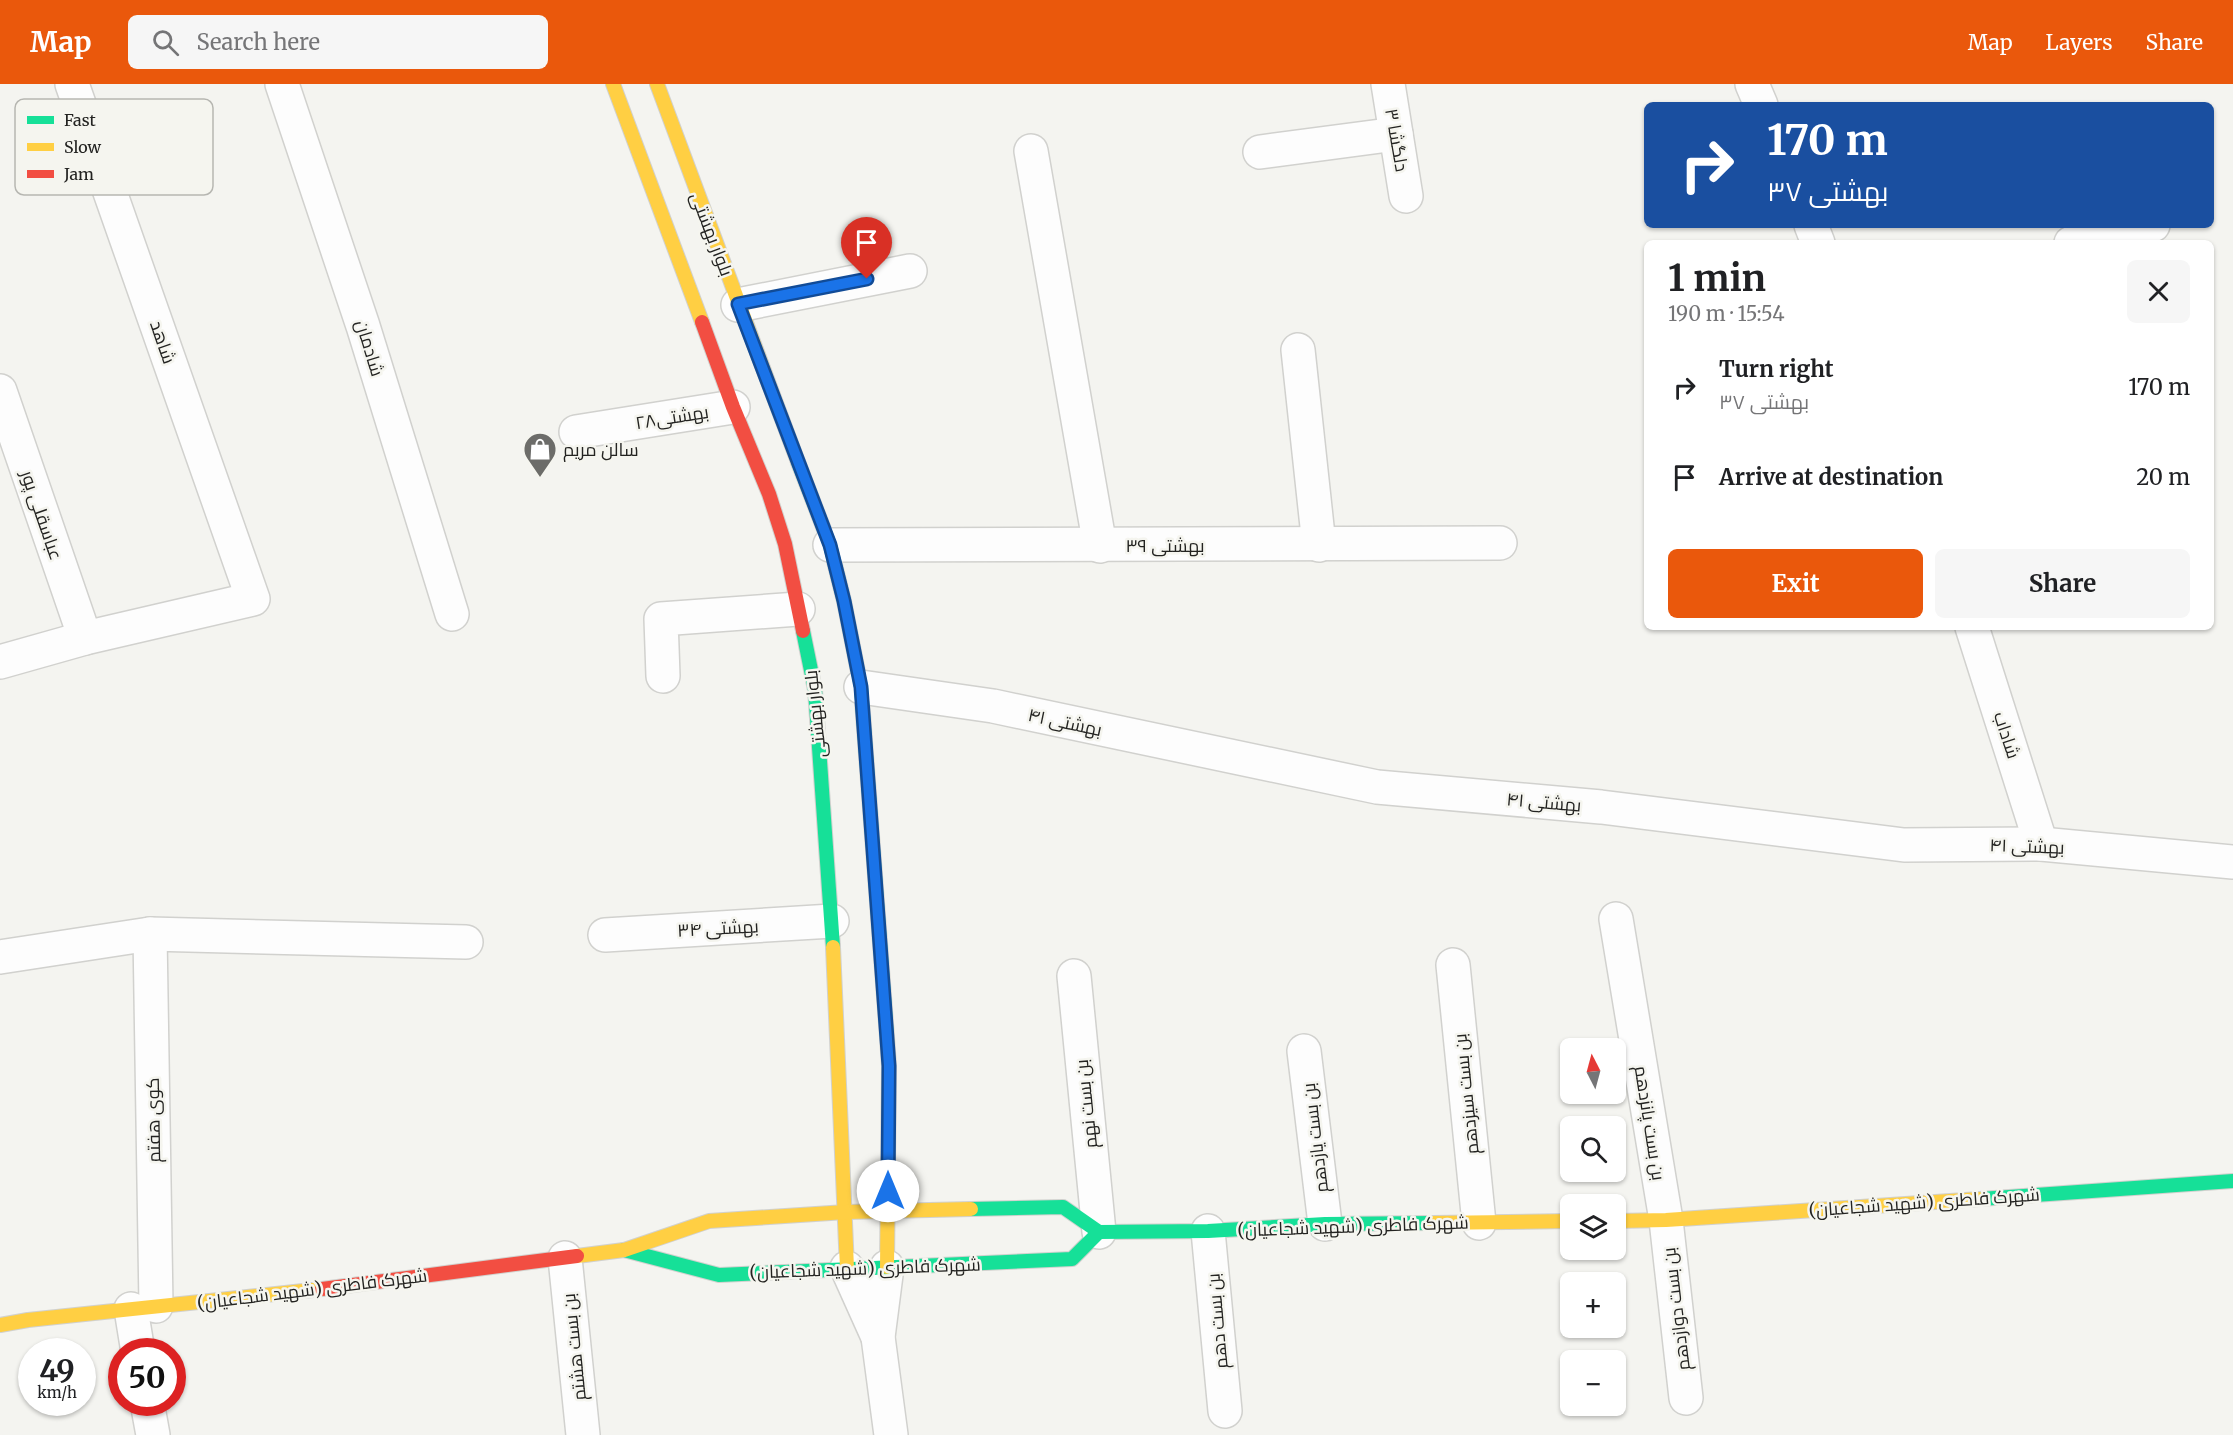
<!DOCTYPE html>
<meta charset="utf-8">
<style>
body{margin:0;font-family:Merriweather,Cairo,serif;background:#f6f6f6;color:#202124;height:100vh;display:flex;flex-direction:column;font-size:22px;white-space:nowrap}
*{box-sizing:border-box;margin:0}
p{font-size:20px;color:#757577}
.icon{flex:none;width:33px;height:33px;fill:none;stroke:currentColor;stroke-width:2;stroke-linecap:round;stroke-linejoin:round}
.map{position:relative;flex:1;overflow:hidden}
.sheet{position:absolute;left:1644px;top:156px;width:570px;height:390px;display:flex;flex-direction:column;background:#fff;border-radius:9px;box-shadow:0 2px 4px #0004}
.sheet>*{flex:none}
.hud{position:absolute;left:1644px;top:18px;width:570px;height:126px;border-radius:9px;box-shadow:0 2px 4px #0004;background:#1a4fa0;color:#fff;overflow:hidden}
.needle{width:39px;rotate:354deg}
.controls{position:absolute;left:1560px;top:954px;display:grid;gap:12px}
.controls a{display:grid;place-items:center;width:66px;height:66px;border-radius:9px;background:#fff;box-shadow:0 2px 4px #0004;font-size:30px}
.speed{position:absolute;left:18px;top:1254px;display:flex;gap:12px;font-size:30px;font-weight:700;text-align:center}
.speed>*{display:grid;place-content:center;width:78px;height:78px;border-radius:50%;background:#fff;box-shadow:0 2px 4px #0004;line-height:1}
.speed small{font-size:15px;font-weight:400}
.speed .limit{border:9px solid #d22;background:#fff;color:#111}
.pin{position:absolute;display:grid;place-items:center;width:51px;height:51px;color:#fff;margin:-62px -26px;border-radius:50% 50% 50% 0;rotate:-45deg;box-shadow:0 0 6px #0007}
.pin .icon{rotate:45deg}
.me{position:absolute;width:66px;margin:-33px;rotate:0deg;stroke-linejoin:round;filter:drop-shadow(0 0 4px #0008)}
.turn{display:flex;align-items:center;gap:21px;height:126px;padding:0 24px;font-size:27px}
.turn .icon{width:78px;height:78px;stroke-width:2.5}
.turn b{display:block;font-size:42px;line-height:51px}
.round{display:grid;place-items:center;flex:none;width:63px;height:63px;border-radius:9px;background:#f6f6f6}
.summary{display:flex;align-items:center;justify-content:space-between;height:102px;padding:0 24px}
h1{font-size:36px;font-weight:700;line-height:45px}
.cta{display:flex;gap:12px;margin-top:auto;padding:12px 24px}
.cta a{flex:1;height:69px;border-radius:9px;background:#ea580c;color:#fff;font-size:24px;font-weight:700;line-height:69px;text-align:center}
.cta a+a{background:#f6f6f6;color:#202124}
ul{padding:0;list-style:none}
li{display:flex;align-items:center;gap:18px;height:90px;padding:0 24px}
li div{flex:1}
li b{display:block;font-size:22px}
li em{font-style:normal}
header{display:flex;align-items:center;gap:36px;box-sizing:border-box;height:84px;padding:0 30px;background:#ea580c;color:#fff}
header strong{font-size:28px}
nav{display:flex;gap:33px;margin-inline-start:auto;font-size:21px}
.search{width:420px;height:54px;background:#f6f6f6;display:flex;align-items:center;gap:15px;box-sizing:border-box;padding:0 21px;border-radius:9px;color:#757577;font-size:22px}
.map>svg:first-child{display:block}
</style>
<header>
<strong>Map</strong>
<div class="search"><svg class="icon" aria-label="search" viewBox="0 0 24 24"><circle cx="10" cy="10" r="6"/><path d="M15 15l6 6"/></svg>Search here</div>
<nav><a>Map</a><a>Layers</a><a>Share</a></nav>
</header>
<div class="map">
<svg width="2233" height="1351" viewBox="0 0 2233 1351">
<rect width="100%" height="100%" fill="#f4f4f0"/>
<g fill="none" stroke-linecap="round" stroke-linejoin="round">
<defs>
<g id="street">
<polyline points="282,0 363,242 452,530"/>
<polyline points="1388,0 1406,112"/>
<polyline points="1752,0 1761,21"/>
<polyline points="1031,67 1100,462"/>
<polyline points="1260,68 1396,50"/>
<polyline points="1811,141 1818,159"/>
<polyline points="2071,159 2153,141"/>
<polyline points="738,221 910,187"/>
<polyline points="1298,266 1319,461"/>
<polyline points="0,307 85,554"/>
<polyline points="576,348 733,323"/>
<polyline points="830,461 1500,459"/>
<polyline points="1972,543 2041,760"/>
<polyline points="0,578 85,554 253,515 72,0"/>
<polyline points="663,592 661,535 798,525"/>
<polyline points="861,603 993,622 1377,703 1601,723 1904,761 2041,760 2233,778"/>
<polyline points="1616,835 1666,1136 1686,1314"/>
<polyline points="150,850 156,1222"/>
<polyline points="605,851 832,837"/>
<polyline points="0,873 150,850 466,858"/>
<polyline points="1453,881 1479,1139"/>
<polyline points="1074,892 1099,1148"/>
<polyline points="1304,967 1325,1140"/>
<polyline points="1208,1147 1225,1327"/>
<polyline points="565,1174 583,1351"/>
<polyline points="887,1183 878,1253 891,1351"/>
<polyline points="847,1184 878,1253"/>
<polyline points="131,1225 138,1268"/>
<polyline points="147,1318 153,1351"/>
</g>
<g id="fast">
<polyline points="798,378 830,461 844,517 861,603 887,953"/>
<polyline points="803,547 815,606 833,863"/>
<polyline points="1980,1115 2233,1097"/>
<polyline points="971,1125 1063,1123 1099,1148 1208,1147 1325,1140 1433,1139"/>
<polyline points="624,1166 719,1191 1072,1175 1099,1148"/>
</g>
<g id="slow">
<polyline points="613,0 702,238"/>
<polyline points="657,0 798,378"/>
<polyline points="833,863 847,1184"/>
<polyline points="887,953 889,982 887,1183"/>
<polyline points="1616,1137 1666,1136 1980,1115"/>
<polyline points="1433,1139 1570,1137"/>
<polyline points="577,1172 624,1166 709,1137 846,1128 971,1125"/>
<polyline points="0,1241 28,1236 322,1205"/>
</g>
<g id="jam">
<polyline points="702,238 733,323 769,410 785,460 803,547"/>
<polyline points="322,1205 577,1172"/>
</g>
</defs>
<use href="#street" stroke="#d1d1ce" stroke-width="36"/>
<use href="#fast" stroke="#d1d1ce" stroke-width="16"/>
<use href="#slow" stroke="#d1d1ce" stroke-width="16"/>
<use href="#jam" stroke="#d1d1ce" stroke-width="16"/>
<use href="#street" stroke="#fdfdfd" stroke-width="33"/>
<use href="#fast" stroke="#16e098" stroke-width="14"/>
<use href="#slow" stroke="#ffcf43" stroke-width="14"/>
<use href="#jam" stroke="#f24e42" stroke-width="14"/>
</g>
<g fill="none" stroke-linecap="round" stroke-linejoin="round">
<defs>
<polyline id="route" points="867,195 738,220 830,461 844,517 861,603 889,982 888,1107"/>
</defs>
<use href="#route" stroke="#114b97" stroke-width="15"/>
<use href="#route" stroke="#1a73e8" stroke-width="10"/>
</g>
<defs>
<symbol id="shop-pin" viewBox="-11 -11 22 30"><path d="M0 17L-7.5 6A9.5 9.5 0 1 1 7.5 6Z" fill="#6c6c69" stroke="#f5f5ef"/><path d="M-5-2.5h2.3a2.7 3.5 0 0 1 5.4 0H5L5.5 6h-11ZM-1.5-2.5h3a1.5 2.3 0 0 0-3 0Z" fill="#fff"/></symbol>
</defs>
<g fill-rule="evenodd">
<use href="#shop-pin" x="521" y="346" width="38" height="52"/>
</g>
<g text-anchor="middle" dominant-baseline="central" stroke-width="5" stroke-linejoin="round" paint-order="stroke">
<g font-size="18" fill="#232321" stroke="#f5f5ef">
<text transform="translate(1397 56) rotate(80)">دلگشا ۳</text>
<text transform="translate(712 150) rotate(69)">بلوار بهشتی</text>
<text transform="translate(163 258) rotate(71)">شاهد</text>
<text transform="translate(370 264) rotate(73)">شادمان</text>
<text transform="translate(672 333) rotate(-9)">بهشتی۲۸</text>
<text transform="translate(42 431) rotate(71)">عباسقلی پور</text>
<text x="1165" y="461">بهشتی ۳۹</text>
<text transform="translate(815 630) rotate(-96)">بلوار بهشتی</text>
<text transform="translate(1065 638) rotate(12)">بهشتی ۴۱</text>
<text transform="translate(2007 651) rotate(72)">شاداب</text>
<text transform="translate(1544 718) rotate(5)">بهشتی ۴۱</text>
<text transform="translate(2027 762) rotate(2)">بهشتی ۴۱</text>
<text transform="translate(718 844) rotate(-3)">بهشتی ۳۴</text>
<text transform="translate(1466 1010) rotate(-96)">بن بست سیزدهم</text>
<text transform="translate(1086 1020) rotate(-96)">بن بست نهم</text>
<text transform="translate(153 1036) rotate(-91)">کوی هفتم</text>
<text transform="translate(1650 1039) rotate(81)">بن بست پانزدهم</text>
<text transform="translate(1315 1054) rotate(-97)">بن بست یازدهم</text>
<text transform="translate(1924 1118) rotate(-4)">شهرک فاطری (شهید شجاعیان)</text>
<text transform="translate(1353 1142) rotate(-2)">شهرک فاطری (شهید شجاعیان)</text>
<text transform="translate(865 1184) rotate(-2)">شهرک فاطری (شهید شجاعیان)</text>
<text transform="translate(312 1205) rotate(-7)">شهرک فاطری (شهید شجاعیان)</text>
<text transform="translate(1676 1225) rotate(-97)">بن بست دوازدهم</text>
<text transform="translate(1217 1237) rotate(-95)">بن بست دهم</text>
<text transform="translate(574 1263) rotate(-96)">بن بست هشتم</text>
</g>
<g font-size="18" fill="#232321" stroke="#f5f5ef" text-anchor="start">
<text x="563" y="365">سالن مریم</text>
</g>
</g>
<rect x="15" y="15" width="198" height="96" rx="9" fill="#f5f5ef" stroke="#b6b6b1" stroke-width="1.5"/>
<rect x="27" y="32" width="27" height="8" fill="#16e098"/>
<rect x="27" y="59" width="27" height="8" fill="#ffcf43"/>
<rect x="27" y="86" width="27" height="8" fill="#f24e42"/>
<g font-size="16" fill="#232321">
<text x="64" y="42">Fast</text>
<text x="64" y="69">Slow</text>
<text x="64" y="96">Jam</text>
</g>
</svg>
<div class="controls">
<a><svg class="needle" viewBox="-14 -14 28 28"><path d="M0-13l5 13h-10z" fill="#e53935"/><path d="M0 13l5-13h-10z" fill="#757577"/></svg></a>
<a><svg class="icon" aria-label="search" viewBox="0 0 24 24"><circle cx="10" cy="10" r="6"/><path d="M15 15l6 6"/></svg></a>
<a><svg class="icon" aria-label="layers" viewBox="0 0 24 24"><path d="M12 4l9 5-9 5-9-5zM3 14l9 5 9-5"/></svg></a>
<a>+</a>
<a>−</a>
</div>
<div class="speed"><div>49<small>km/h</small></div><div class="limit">50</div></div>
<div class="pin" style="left:867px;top:195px;background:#d93025"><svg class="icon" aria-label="arrive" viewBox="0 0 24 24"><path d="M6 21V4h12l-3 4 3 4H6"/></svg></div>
<svg class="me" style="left:888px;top:1107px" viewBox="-20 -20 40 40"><circle r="19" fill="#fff"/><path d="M0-13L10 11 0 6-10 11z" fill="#1a73e8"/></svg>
<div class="hud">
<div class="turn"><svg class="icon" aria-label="right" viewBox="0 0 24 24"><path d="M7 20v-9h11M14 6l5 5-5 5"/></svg><div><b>170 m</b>بهشتی ٣٧</div></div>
</div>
<section class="sheet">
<div class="summary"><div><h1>1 min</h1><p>190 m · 15:54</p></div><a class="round"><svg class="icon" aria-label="close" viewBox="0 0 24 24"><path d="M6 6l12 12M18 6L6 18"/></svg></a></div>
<ul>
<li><svg class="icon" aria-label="right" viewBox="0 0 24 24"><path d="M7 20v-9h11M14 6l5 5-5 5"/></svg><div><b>Turn right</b><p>بهشتی ٣٧</p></div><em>170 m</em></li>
<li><svg class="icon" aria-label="arrive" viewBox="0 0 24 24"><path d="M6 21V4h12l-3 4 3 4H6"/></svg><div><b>Arrive at destination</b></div><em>20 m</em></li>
</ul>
<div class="cta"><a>Exit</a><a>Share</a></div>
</section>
</div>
